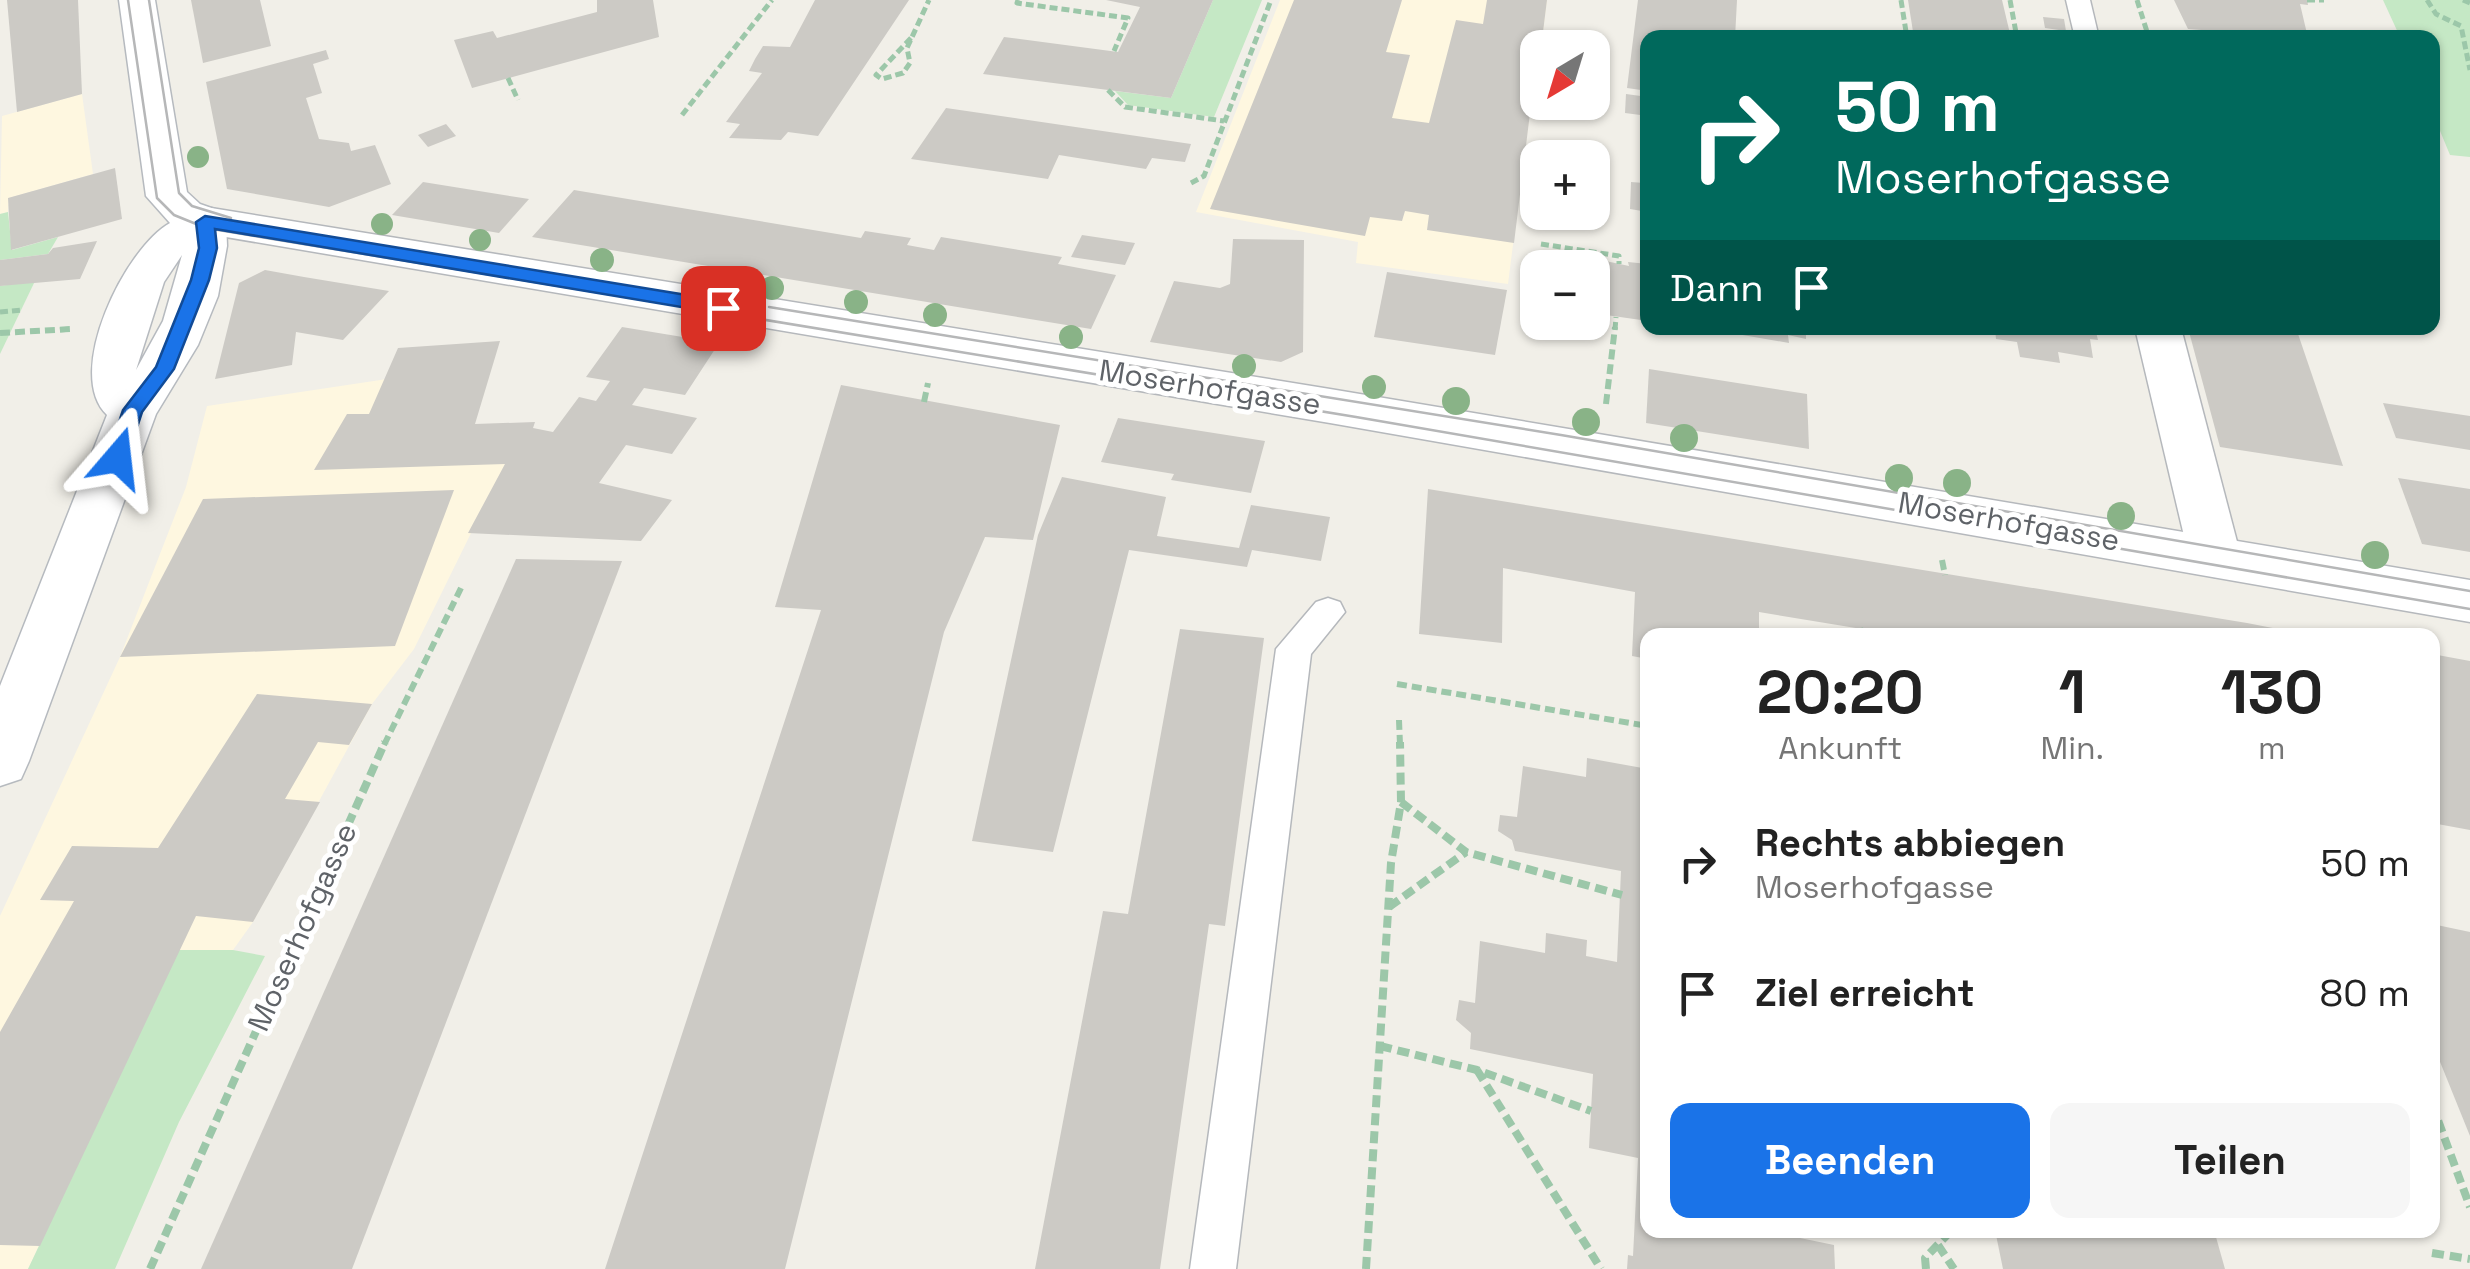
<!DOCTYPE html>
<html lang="de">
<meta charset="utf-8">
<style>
body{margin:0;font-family:"Space Grotesk",sans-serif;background:#f6f6f6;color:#222;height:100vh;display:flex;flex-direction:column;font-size:38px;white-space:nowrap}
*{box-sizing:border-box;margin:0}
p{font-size:32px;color:#767676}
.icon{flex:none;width:55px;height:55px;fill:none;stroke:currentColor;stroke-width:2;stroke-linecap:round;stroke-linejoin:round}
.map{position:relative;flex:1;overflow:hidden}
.details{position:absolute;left:1640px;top:628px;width:800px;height:610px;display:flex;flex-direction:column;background:#fff;border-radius:20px;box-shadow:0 2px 8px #0004}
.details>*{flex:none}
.hud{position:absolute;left:1640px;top:30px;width:800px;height:305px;border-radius:20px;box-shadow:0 2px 8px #0004;background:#00695c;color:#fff;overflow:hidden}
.needle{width:65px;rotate:218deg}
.controls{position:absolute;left:1520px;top:30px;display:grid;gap:20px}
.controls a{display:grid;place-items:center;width:90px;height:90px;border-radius:20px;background:#fff;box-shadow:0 2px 8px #0004;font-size:50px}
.pin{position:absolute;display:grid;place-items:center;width:85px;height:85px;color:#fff;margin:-42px;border-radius:20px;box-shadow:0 5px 15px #0006}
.me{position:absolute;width:110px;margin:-55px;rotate:17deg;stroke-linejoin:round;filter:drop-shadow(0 0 8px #0008)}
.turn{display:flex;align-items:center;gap:35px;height:210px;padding:0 30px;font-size:45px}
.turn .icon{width:130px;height:130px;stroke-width:2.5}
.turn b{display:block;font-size:70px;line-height:85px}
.then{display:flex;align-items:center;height:95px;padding:0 30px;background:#0003;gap:20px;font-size:38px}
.eta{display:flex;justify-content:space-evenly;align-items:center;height:170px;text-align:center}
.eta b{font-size:60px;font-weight:700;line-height:70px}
.button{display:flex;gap:20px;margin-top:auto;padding:20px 30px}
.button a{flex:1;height:115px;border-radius:20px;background:#1a73e8;color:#fff;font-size:40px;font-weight:700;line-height:115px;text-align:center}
.button a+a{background:#f6f6f6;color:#222}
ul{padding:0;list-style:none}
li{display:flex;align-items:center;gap:30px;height:130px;padding:0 30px}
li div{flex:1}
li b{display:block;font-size:38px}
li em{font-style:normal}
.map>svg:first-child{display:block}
</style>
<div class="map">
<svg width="2470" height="1269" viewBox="0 0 2470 1269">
<rect width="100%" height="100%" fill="#f1efe8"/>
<g fill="#fef7e0">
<polygon points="1280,0 1547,0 1541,47 1538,48 1508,284 1356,263 1358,242 1196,212"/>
<polygon points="82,94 93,174 9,198 8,212 0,214 2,116"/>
<polygon points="387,379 413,464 505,464 414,649 372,704 253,922 233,950 179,951 28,1269 0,1269 0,916 120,657 186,487 207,406"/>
</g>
<g fill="#c5e8c5">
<polygon points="1213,0 1262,0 1214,117 1128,105 1115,91 1171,98"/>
<polygon points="2383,0 2470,0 2470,157 2450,155 2433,114 2432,38 2400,37"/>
<polygon points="8,212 12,250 58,237 48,254 0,260 0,214"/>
<polygon points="35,281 0,354 0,286"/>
<polygon points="179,950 233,950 265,956 179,1122 115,1269 28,1269"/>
</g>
<g fill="#cccac5">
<polygon points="7,0 78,0 82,94 17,112"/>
<polygon points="191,0 260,0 271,46 203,63"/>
<polygon points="597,0 653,0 659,37 472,88 454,40 493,31 497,38 597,12"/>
<polygon points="815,0 909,0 818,136 788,132 781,140 729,138 740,124 726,122 762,73 749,71 755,59 763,46 790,47"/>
<polygon points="1106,0 1213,0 1171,98 983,74 1004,37 1118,52 1140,7"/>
<polygon points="1294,0 1402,0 1386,52 1410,55 1392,118 1429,123 1456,20 1483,24 1487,0 1547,0 1541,48 1538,48 1514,243 1427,230 1429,215 1405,211 1402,221 1370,217 1365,236 1210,209"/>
<polygon points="1638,0 1737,0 1735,38 1648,38 1648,91 1627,88"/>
<polygon points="1908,0 2002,0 2011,38 1914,38"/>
<polygon points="2174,0 2307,0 2308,5 2300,4 2308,38 2188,29"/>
<polygon points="2043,17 2064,19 2066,31 2045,28"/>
<polygon points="326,50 329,59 313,64 322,93 306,98 319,139 349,143 351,151 375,145 391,184 329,207 227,189 206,82"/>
<polygon points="1626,94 1648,97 1648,116 1625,113"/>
<polygon points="946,108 1191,144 1185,162 1152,158 1146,169 1059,155 1048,179 911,159"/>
<polygon points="446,124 456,136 428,147 418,135"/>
<polygon points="115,168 122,219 11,250 8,198"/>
<polygon points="1645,176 1648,212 1630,209 1631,182 1644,183"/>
<polygon points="423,182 529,199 499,233 392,215"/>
<polygon points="574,190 861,238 865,231 911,238 907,245 934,250 941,237 1062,257 1058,264 1116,275 1091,329 532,237"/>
<polygon points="1082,235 1135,243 1125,265 1071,257"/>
<polygon points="1233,239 1304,240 1303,352 1281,362 1150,342 1174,281 1220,288 1230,284"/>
<polygon points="97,241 80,279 0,286 0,260 48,254 53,248"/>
<polygon points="1554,250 1629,266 1628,262 1648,264 1648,321 1599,314 1602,283 1592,282 1592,268 1551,268"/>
<polygon points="265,270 304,277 389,291 343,340 296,332 292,365 215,379 239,283"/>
<polygon points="1387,272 1507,290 1495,355 1374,337"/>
<polygon points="622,327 719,343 685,395 644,388 632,405 697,418 672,454 626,445 599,483 672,500 641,541 468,533 505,464 314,470 347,414 369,414 398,348 500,341 475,424 535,422 533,428 553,432 579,397 596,401 610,381 586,377"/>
<polygon points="1702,328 1806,328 1806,339 1788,335 1789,343"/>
<polygon points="1995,328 2095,328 2098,340 2090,339 2093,358 2058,352 2060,363 2020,357 2017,342 1996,339"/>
<polygon points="2188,328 2296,328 2343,466 2220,447"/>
<polygon points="1649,369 1807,394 1809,449 1646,423"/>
<polygon points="841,385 1060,425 1033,540 985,537 944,632 785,1269 605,1269 821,610 775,607"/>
<polygon points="2383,403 2470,416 2470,450 2396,438"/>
<polygon points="1118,418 1265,441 1251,493 1171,480 1174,474 1101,462"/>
<polygon points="1062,477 1166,497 1157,536 1239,548 1251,505 1330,517 1321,561 1252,550 1247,567 1129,550 1053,852 972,841 1038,535"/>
<polygon points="2398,478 2470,489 2470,552 2422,544"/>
<polygon points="1428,489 2247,623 2308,635 1875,635 1874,631 1759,612 1759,635 1648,635 1648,659 1632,656 1635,592 1503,568 1502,643 1419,634"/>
<polygon points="454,490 395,646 120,657 203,499"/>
<polygon points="516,559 622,561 352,1269 201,1269"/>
<polygon points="1180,629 1264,638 1225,926 1209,924 1160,1269 1035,1269 1103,911 1128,914"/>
<polygon points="2432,654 2470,661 2470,830 2432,823"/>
<polygon points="257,694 372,704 349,745 318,742 285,799 320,802 253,922 196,916 40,1246 0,1245 0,1032 74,901 40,900 72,846 158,848"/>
<polygon points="1587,758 1648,769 1648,1230 1800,1230 1800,1238 1834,1245 1835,1269 1627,1269 1628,1255 1633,1256 1638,1158 1589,1148 1593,1074 1470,1049 1471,1033 1456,1020 1459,1000 1475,1003 1480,941 1545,953 1546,933 1587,940 1586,956 1617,962 1621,871 1515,851 1512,840 1498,831 1500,815 1517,817 1523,766 1586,777"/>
<polygon points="2432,924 2470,932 2470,1136 2432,1042"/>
<polygon points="1995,1230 2214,1230 2225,1269 2003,1269"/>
</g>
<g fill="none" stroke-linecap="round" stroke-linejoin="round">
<defs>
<g id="service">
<polygon points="2066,0 2090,0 2099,38 2075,38"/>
<polygon points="1328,598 1340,602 1345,612 1311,654 1236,1269 1190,1269 1276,649 1316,602"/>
</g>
<polygon id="minor" points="2135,328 2181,328 2241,557 2234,571 2215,577 2196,571 2189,557"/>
<polygon id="tertiary" points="205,207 1330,389 2470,580 2470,622 1330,423 190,231 184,221 190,211"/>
<path id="secondary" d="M119,0H155L187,192L200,204L220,211L226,221L227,246L218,296L198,345L156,414L29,761L21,779L0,786V686L107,415C63,373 126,247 170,223L146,196ZM182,255L163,321L136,370L164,282Z"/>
</defs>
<use href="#service" stroke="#b5b8bc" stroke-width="3"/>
<use href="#minor" stroke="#b5b8bc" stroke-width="3"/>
<use href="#tertiary" stroke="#b5b8bc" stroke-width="3"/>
<use href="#secondary" stroke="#b6babf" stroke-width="3"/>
<g stroke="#9cc7a9" stroke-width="5" stroke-dasharray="8 4" stroke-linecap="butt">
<polyline points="1018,0 1017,3 1128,18 1114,51"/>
<polyline points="1901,0 1907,38"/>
<polyline points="2010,0 2017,38"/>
<polyline points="2137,0 2149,38"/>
<polyline points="2307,0 2324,0"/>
<polyline points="2427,0 2436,14 2461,26 2470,70"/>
<polyline points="2463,0 2470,3"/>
<polyline points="911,38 876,75 882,79 903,73 910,63 907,48 929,0"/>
<polyline points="508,78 518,100"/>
<polyline points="1108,90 1125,107 1224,121"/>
<polyline points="682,115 772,0"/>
<polyline points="1191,183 1204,176 1271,0"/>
<polyline points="1541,244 1619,256 1619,264"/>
<polyline points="0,312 22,310"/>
<polyline points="60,330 71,329"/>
<polyline points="1615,330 1616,317"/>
</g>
<g stroke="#9cc7a9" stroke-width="6" stroke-dasharray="10 5" stroke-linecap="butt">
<polyline points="0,333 71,329"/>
<polyline points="924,402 928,383"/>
<polyline points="1606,404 1615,327"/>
<polyline points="1942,560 1945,575"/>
<polyline points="1860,628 1861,635"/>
<polyline points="1397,684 1648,726"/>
<polyline points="1399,720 1400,745"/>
<polyline points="384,745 461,588"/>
</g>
<g stroke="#9cc7a9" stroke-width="8" stroke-dasharray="12 6" stroke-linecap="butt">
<polyline points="1401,802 1466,852 1622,895"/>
<polyline points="1389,907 1466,852"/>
<polyline points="1380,1046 1477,1070 1591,1111"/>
<polyline points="1477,1070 1601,1269"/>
<polyline points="2432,1104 2470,1207"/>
<polyline points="1938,1245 1954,1269"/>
<polyline points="2432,1253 2470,1259"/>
<polyline points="150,1269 385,742"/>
<polyline points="1366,1269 1391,863 1401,802 1400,742"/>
<polyline points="1926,1269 1925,1258 1952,1230"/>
</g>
<use href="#service" fill="#fff" fill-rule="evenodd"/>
<use href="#minor" fill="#fff" fill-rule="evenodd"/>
<use href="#tertiary" fill="#fff" fill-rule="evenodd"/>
<use href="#secondary" fill="#fff" fill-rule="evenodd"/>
<g stroke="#b6b7b8" stroke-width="2.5">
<polyline points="128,0 157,198 174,215 206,228 1356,417 2470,609"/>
<polyline points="149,0 179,193 192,206 231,218"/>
<polyline points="769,307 1561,435 2470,591"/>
</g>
</g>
<g fill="#89b387">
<circle cx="198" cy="157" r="11"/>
<circle cx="382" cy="224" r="11"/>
<circle cx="480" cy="240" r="11"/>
<circle cx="602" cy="260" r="12"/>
<circle cx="772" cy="288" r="12"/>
<circle cx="856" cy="302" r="12"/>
<circle cx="935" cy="315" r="12"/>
<circle cx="1071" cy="337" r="12"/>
<circle cx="1244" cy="366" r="12"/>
<circle cx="1374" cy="387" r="12"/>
<circle cx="1456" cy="401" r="14"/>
<circle cx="1586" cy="422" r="14"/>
<circle cx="1684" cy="438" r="14"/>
<circle cx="1899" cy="478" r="14"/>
<circle cx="1957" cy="483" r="14"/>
<circle cx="2121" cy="516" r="14"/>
<circle cx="2375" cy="555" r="14"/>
</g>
<polygon fill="#1a73e8" stroke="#114b97" stroke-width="2.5" points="205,216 723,301 733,308 723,314 215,229 217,248 209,280 174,369 142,412 125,464 110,464 107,458 123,410 156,367 191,280 199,248 196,222"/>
<g text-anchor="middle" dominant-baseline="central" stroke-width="10" stroke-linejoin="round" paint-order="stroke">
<g font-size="30" fill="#5f6368" stroke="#fff">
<text transform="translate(1210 387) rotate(9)">Moserhofgasse</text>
<text transform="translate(2009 521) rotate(10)">Moserhofgasse</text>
<text transform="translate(302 927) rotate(-66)">Moserhofgasse</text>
</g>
</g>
</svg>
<div class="controls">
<a><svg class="needle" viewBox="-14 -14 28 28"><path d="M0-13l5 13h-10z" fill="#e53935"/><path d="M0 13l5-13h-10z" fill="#767676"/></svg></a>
<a>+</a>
<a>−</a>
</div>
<div class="pin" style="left:723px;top:308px;background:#d93025"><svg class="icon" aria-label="arrive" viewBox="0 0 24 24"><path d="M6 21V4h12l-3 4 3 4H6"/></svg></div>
<svg class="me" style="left:118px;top:458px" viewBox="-20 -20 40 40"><path d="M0-17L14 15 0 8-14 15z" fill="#1a73e8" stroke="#fff" stroke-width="4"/></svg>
<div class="hud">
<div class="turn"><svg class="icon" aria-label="right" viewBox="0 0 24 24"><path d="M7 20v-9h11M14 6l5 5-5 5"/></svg><div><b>50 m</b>Moserhofgasse</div></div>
<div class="then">Dann<svg class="icon" aria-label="arrive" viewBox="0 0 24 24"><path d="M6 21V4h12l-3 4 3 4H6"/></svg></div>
</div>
<section class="details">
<div class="eta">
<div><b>20:20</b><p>Ankunft</p></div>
<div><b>1</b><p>Min.</p></div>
<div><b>130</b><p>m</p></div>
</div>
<ul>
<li><svg class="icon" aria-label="right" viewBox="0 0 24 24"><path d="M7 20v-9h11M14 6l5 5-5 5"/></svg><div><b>Rechts abbiegen</b><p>Moserhofgasse</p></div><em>50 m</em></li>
<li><svg class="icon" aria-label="arrive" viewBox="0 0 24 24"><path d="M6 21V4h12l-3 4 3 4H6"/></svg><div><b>Ziel erreicht</b></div><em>80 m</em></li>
</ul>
<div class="button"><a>Beenden</a><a>Teilen</a></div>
</section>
</div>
